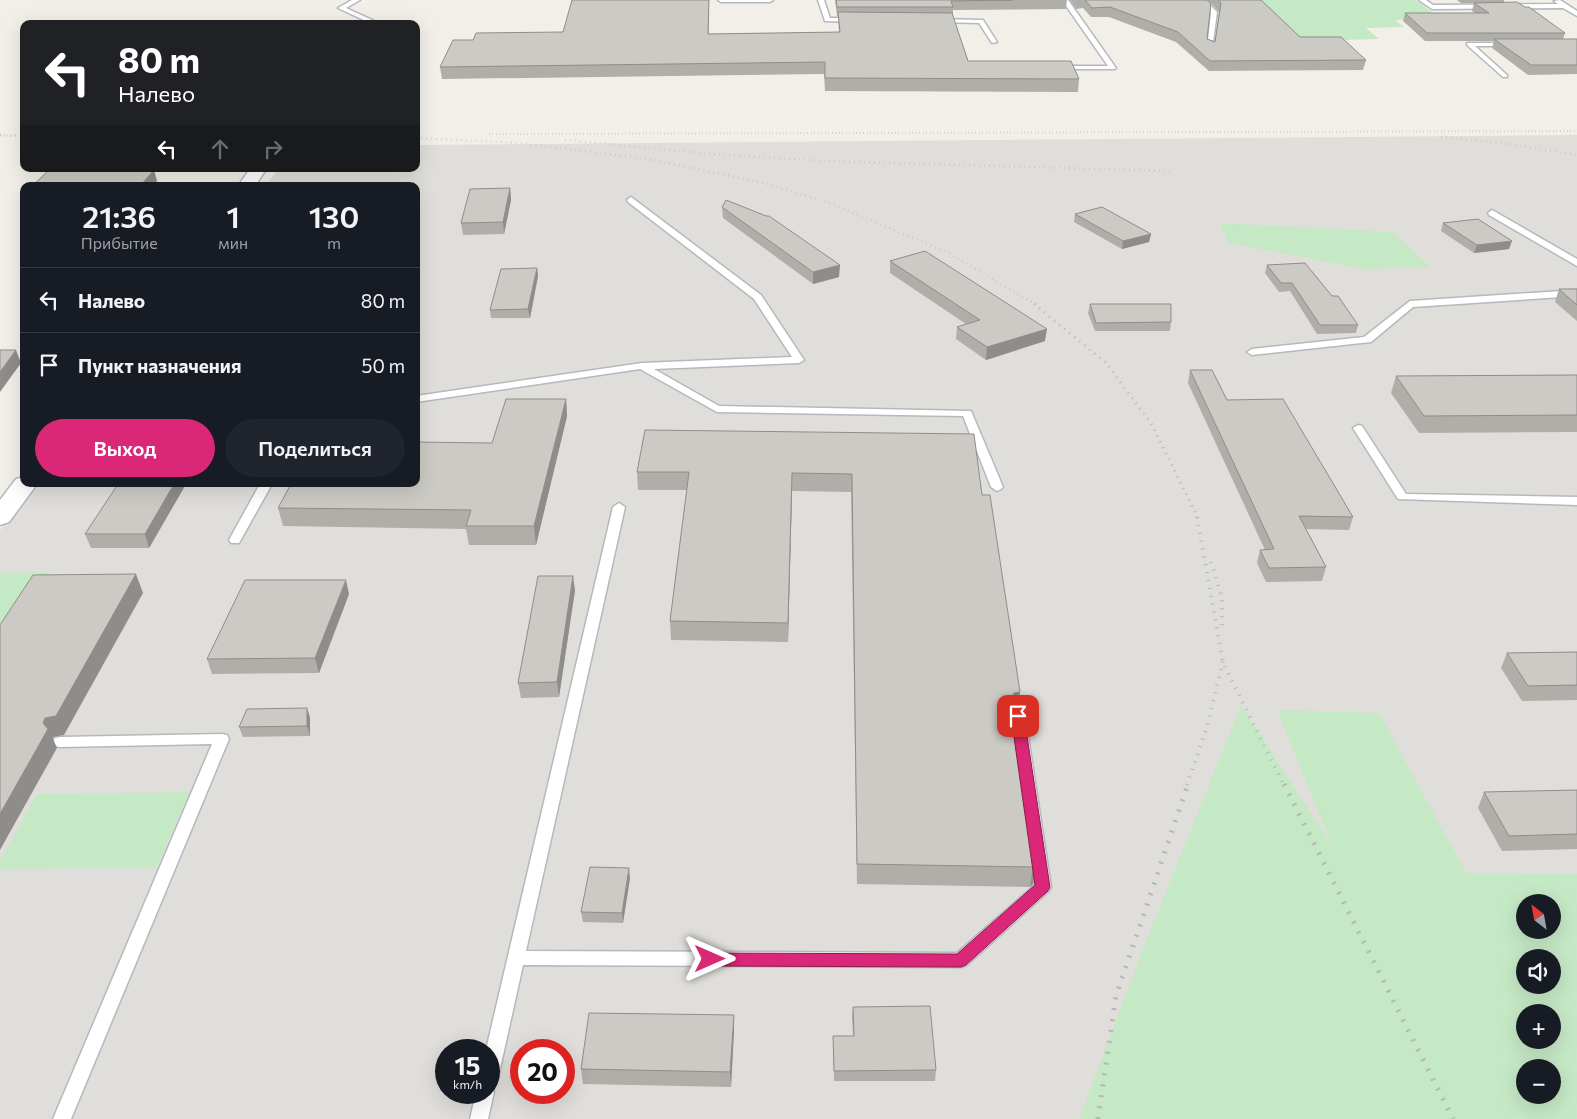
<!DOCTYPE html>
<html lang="ru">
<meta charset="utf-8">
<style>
body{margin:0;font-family:Commissioner,sans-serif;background:#20242c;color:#f1f3f6;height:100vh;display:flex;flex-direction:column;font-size:19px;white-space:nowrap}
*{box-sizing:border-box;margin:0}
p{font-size:16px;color:#9ea1a6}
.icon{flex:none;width:28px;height:28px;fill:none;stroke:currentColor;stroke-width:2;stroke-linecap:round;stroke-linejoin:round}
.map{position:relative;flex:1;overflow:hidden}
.panel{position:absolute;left:20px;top:182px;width:400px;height:305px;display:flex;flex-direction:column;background:#171b24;border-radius:10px;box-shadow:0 5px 20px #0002}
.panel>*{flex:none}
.top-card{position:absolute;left:20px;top:20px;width:400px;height:152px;border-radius:10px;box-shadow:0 5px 20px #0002;background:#202124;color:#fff;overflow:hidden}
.needle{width:32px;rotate:329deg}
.tools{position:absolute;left:1516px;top:894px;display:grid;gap:10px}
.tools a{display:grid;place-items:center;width:45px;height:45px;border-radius:50%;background:#171b24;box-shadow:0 5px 20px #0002;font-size:25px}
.speed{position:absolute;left:435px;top:1039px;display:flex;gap:10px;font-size:25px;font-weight:700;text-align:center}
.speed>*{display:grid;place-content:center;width:65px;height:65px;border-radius:50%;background:#171b24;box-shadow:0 5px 20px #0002;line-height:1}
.speed small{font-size:12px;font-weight:400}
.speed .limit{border:8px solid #d22;background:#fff;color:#111}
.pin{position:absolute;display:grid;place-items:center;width:42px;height:42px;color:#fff;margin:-21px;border-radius:10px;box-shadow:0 2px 8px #0006}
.me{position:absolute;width:55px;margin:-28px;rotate:90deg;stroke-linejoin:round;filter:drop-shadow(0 0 4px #0008)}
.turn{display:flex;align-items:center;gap:18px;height:105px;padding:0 15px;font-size:22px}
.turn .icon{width:65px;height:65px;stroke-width:2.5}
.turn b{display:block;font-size:35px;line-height:42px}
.lanes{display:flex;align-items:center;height:48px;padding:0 15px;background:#0003;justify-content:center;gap:25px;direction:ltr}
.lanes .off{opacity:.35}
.eta{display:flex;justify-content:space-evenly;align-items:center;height:85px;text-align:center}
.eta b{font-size:30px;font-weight:600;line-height:35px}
.action{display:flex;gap:10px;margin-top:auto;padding:10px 15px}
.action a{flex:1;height:58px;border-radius:30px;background:#db2777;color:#fff;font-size:20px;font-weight:600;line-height:58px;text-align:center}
.action a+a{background:#20242c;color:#f1f3f6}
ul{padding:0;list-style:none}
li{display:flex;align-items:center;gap:15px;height:65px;padding:0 15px;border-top:1px solid #363941}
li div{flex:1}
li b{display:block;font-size:19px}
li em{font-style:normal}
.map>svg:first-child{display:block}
</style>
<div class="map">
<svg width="1577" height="1119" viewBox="0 0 1577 1119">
<rect width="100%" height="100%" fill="#f1efe8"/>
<path fill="#e0deda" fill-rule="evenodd" d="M1577,135V1119H0V530L36,484H416V186H265L279,169H416V145ZM1525,902H1552V930H1525ZM1525,958H1552V985H1525ZM1525,1012H1552V1040H1525ZM446,1050H489V1092H446ZM521,1050H564V1092H521ZM1525,1068H1552V1095H1525Z"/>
<g fill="#c5e8c5" fill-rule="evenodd">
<polygon points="1221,0 1416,0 1441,19 1395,20 1404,27 1366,28 1379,39 1259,42"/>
<polygon points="1220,223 1393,232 1431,267 1364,269 1229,243"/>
<polygon points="49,572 0,649 0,573"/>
<path d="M1241,705L1333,847L1277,710L1379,713L1466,873L1577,874V1119H1079L1144,946ZM1552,902V930H1525V902ZM1525,958H1552V985H1525ZM1552,1012V1040H1525V1012ZM1525,1068H1552V1095H1525Z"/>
<polygon points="189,792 157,867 0,869 0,861 37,794"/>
</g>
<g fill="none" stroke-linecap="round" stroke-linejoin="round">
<defs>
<g id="lane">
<polygon points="352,0 360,0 346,8 381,24 372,24 338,8"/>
<polygon points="718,0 773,0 770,2 721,2"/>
<polygon points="818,0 824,0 830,18 853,18 856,20 853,22 825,21"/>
<polygon points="1062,0 1068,0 1116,68 1115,69 1057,69 1056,68 1059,66 1108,66"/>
<polygon points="1198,0 1205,0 1217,12 1212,50 1207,49 1211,12"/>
<polygon points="1419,0 1426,0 1433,5 1558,4 1554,1 1560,0 1577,11 1577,16 1563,8 1432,9"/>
<polygon points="938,19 983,20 997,42 992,43 979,23 936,22 936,20"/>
<polygon points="1467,43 1511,43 1512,44 1509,46 1475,46 1507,75 1507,77 1503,77 1467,45"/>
<polygon points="631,197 761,295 804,360 799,363 654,369 719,406 971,411 1003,487 1001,489 997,491 991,487 963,416 717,412 640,369 416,402 416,396 642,363 792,357 754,299 628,202 627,200"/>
<polygon points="1492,210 1577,259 1577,266 1489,215 1488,213"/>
<polygon points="1577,290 1577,296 1413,307 1371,342 1252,355 1247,352 1252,349 1364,337 1410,301"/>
<polygon points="1358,425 1362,426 1406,494 1577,497 1577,505 1398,499 1353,428"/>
<polygon points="260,484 272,484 239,543 231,543 229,540"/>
<polygon points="619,503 625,507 526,951 957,953 1035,885 1011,716 1013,713 1023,713 1025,716 1051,887 1049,891 967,965 961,967 523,965 498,1078 496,1084 490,1086 494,1092 488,1119 470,1119 476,1092 489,1092 489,1050 486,1050 613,507"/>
<polygon points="222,734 227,735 229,739 71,1119 53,1119 212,744 60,747 55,746 53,742 55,738 60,737"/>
</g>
<g id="street">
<polygon points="250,169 264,169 265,171 255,186 238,186"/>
<polygon points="24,477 24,484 37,484 9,522 0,525 0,500 16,479"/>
</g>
</defs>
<use href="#lane" stroke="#b5b8bc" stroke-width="3"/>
<use href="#street" stroke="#b5b8bc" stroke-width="3"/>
<use href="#lane" fill="#fff" fill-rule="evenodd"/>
<use href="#street" fill="#fff" fill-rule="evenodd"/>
<g stroke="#b6b7b8" stroke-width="2" stroke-dasharray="0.5 3" stroke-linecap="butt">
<polyline points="489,134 1577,131"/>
<polyline points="0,135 17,136"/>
</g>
<g stroke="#b6b7b8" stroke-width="2.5" stroke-dasharray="0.5 4.5" stroke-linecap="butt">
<polyline points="0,135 24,136"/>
<polyline points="1441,137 1502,143 1577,155"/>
<polyline points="416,138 520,143 648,159 764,183 830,203 949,253 1036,305"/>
<polyline points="565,140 712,154 823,161 1170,171"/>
</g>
<polyline stroke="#b6b7b8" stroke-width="3" stroke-dasharray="1 5.5" stroke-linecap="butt" points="1034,304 1106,363 1152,425 1198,518"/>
<g stroke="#b6b7b8" stroke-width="4" stroke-dasharray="1 7" stroke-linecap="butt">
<polyline points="1197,517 1223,663 1284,785"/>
<polyline points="1211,562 1222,598 1222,628"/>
<polyline points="1187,785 1207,727 1223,661"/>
</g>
<g stroke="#b6b7b8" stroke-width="5" stroke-dasharray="2 9" stroke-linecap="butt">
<polyline points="1284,784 1453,1119"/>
<polyline points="1098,1119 1116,996 1188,784"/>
</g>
</g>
<g fill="#afaea9" fill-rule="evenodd">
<polygon points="709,0 709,34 839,32 838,16 837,16 835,0 1067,0 1066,9 953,10 953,17 968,61 1079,79 1078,92 825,91 824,74 442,79 440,67 473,40 563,32"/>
<path d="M1070,0H1261L1300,37L1366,60L1363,70L1209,71L1176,42L1109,17H1091L1083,8L1076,9ZM1211,3L1219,12L1215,41L1207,39Z"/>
<polygon points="1457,0 1504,0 1504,2 1565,33 1563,39 1577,40 1577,74 1528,75 1492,48 1494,41 1425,41 1403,21 1405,13 1475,13 1472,11 1474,3 1461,3"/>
<polygon points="510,188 511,200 504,234 463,235 461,223"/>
<polygon points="722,207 839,277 813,284 723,218"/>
<polygon points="1075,214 1151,234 1149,242 1122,249 1074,222"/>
<polygon points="1443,223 1509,249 1474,253 1441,231"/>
<polygon points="890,261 1045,341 986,360 956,339 957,327 966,324 890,273"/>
<polygon points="1267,265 1358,325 1356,333 1317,334 1290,291 1279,292 1265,273"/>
<polygon points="537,268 538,276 530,318 491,318 490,310"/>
<polygon points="1559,289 1577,289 1577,321 1555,302"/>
<polygon points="1090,304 1171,322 1170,331 1095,331 1088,313"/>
<polygon points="1190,370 1227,400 1353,517 1349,530 1306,529 1326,567 1322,581 1266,582 1257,563 1260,550 1265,550 1188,383"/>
<polygon points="1577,375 1577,432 1419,433 1391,393 1396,376"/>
<polygon points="566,399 567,416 536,545 469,545 466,529 283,526 278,508 492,443"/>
<polygon points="645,430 982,495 1020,692 1017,711 1014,712 1036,864 1033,884 1030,887 857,884 851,492 792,491 788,642 671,640 670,621 687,490 638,490 637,472"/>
<polygon points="186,484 149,548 91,548 85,534"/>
<polygon points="575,590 559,697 521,698 518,683"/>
<polygon points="349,594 319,673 212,674 207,659"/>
<polygon points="1577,652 1577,700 1522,701 1501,668 1507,653"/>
<polygon points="307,708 310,718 310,736 243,737 239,727"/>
<polygon points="1577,790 1577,849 1502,851 1478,808 1484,792"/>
<polygon points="630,878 623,923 583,922 581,912"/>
<polygon points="853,1007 936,1070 935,1081 834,1081 833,1036 853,1036 852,1017"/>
<polygon points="734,1015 734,1031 731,1087 583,1084 581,1069"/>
</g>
<g fill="#8f8d8a">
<polygon points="154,170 157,181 153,186 140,186"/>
<polygon points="510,188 511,200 504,234 503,222"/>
<polygon points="1151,234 1149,242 1122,249 1123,241"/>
<polygon points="1512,241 1509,249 1474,253 1477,245"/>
<polygon points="840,265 839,277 813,284 813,272"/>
<polygon points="537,268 538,276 530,318 528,309"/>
<polygon points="1047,329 1045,341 986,360 987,347"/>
<polygon points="16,350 21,363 0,392 0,372"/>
<polygon points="566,399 567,416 536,545 534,526"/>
<polygon points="792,473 792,491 788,642 788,623"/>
<polygon points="174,484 186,484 149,548 145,534"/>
<polygon points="136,574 143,593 64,735 53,737 53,739 57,748 0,850 0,814 45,718"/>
<polygon points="573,576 575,590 559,697 557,682"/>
<polygon points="346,580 349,594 319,673 315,658"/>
<polygon points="1020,692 1017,711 1011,712 1012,697 1014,693"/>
<polygon points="307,708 310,718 310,736 307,726"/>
<polygon points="1036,864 1033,884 1030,887 1033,867"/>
<polygon points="629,868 630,878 623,923 622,913"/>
<polygon points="734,1015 734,1031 731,1087 730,1072"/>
</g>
<g fill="#cccac5" stroke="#8f8d8a">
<polygon points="572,0 709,0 708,34 840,32 838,12 952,13 968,61 1071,61 1079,79 825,78 825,62 440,67 453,40 473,40 476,33 563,32"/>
<polygon points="836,0 1013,0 951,1 953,7 837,7"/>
<polygon points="1085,0 1207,0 1211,3 1207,39 1215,42 1221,3 1218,0 1261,0 1300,37 1341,37 1366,60 1210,61 1178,32 1110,7 1092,8"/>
<polygon points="1517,2 1525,7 1529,7 1565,33 1427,33 1405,13 1489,13 1474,3"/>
<polygon points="1494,39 1577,39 1577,65 1531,65"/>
<polygon points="154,170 140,186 32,186 48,171"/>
<polygon points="510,188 503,222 461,223 470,189"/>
<polygon points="726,200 766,216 769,216 840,265 813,272 722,207"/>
<polygon points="1102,207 1151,234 1123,241 1075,214"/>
<polygon points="1478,219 1512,241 1477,245 1443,223"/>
<polygon points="925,251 1047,329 987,347 957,327 980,320 890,261"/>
<polygon points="1305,263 1332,296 1338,296 1358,325 1320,325 1292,283 1281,283 1267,265"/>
<polygon points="537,268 528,309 490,310 501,269"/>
<polygon points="1559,289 1577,289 1577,305"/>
<polygon points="1090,304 1171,304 1171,322 1096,323"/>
<polygon points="0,350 16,350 0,372"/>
<polygon points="1190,370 1212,370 1227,400 1283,399 1353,517 1299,516 1326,567 1269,568 1260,550 1274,549"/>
<polygon points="1577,375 1577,415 1424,416 1396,376"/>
<polygon points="506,399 566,399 534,526 466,526 471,510 278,508 291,484 416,484 416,442 492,443"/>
<polygon points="645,430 974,434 982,495 990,495 1020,692 1014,693 1012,697 1036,864 1033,867 857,864 852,474 792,473 788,623 670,621 689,472 637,472"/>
<polygon points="118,484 174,484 145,534 85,534"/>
<polygon points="136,574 56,716 45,718 43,723 48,729 0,814 0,625 33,575"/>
<polygon points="538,576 573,576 557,682 518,683"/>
<polygon points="245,580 346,580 315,658 207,659"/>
<polygon points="1577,652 1577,685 1528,686 1507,653"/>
<polygon points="307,708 307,726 239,727 247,709"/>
<polygon points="1577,790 1577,834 1509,836 1484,792"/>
<polygon points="590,867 629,868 622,913 581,912"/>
<polygon points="930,1006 936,1070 834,1071 833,1036 854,1036 853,1007"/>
<polygon points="589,1013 734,1015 730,1072 581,1069"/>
</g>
<polygon fill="#db2777" stroke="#8e194d" points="1018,711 1022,713 1024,716 1050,887 1048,891 966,965 961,967 710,966 704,964 702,959 704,955 710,953 957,954 1035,885 1011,716 1013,713"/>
</svg>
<div class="tools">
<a><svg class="needle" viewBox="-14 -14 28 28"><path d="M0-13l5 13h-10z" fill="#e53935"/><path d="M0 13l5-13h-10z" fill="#9ea1a6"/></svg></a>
<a><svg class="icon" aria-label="sound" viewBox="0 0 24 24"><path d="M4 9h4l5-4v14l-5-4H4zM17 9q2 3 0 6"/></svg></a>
<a>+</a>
<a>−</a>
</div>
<div class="speed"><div>15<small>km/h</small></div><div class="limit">20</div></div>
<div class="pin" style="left:1018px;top:716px;background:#d93025"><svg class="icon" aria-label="arrive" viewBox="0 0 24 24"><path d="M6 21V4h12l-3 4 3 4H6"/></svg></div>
<svg class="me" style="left:710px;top:959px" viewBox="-20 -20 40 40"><path d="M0-17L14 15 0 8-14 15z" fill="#db2777" stroke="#fff" stroke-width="4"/></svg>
<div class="top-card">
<div class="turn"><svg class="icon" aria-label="left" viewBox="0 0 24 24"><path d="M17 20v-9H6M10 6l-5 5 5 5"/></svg><div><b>80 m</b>Налево</div></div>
<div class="lanes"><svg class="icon" aria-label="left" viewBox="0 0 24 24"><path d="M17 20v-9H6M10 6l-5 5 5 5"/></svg><svg class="icon off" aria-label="ahead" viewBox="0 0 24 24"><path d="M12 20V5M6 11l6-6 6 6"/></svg><svg class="icon off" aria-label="right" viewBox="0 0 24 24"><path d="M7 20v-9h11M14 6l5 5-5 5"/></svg></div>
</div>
<section class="panel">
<div class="eta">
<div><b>21:36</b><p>Прибытие</p></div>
<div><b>1</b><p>мин</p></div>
<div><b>130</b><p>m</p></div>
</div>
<ul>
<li><svg class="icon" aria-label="left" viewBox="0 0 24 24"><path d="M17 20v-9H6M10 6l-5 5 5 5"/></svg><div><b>Налево</b></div><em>80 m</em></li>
<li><svg class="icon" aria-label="arrive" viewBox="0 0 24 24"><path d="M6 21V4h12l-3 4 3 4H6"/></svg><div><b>Пункт назначения</b></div><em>50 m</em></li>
</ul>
<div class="action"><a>Выход</a><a>Поделиться</a></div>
</section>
</div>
